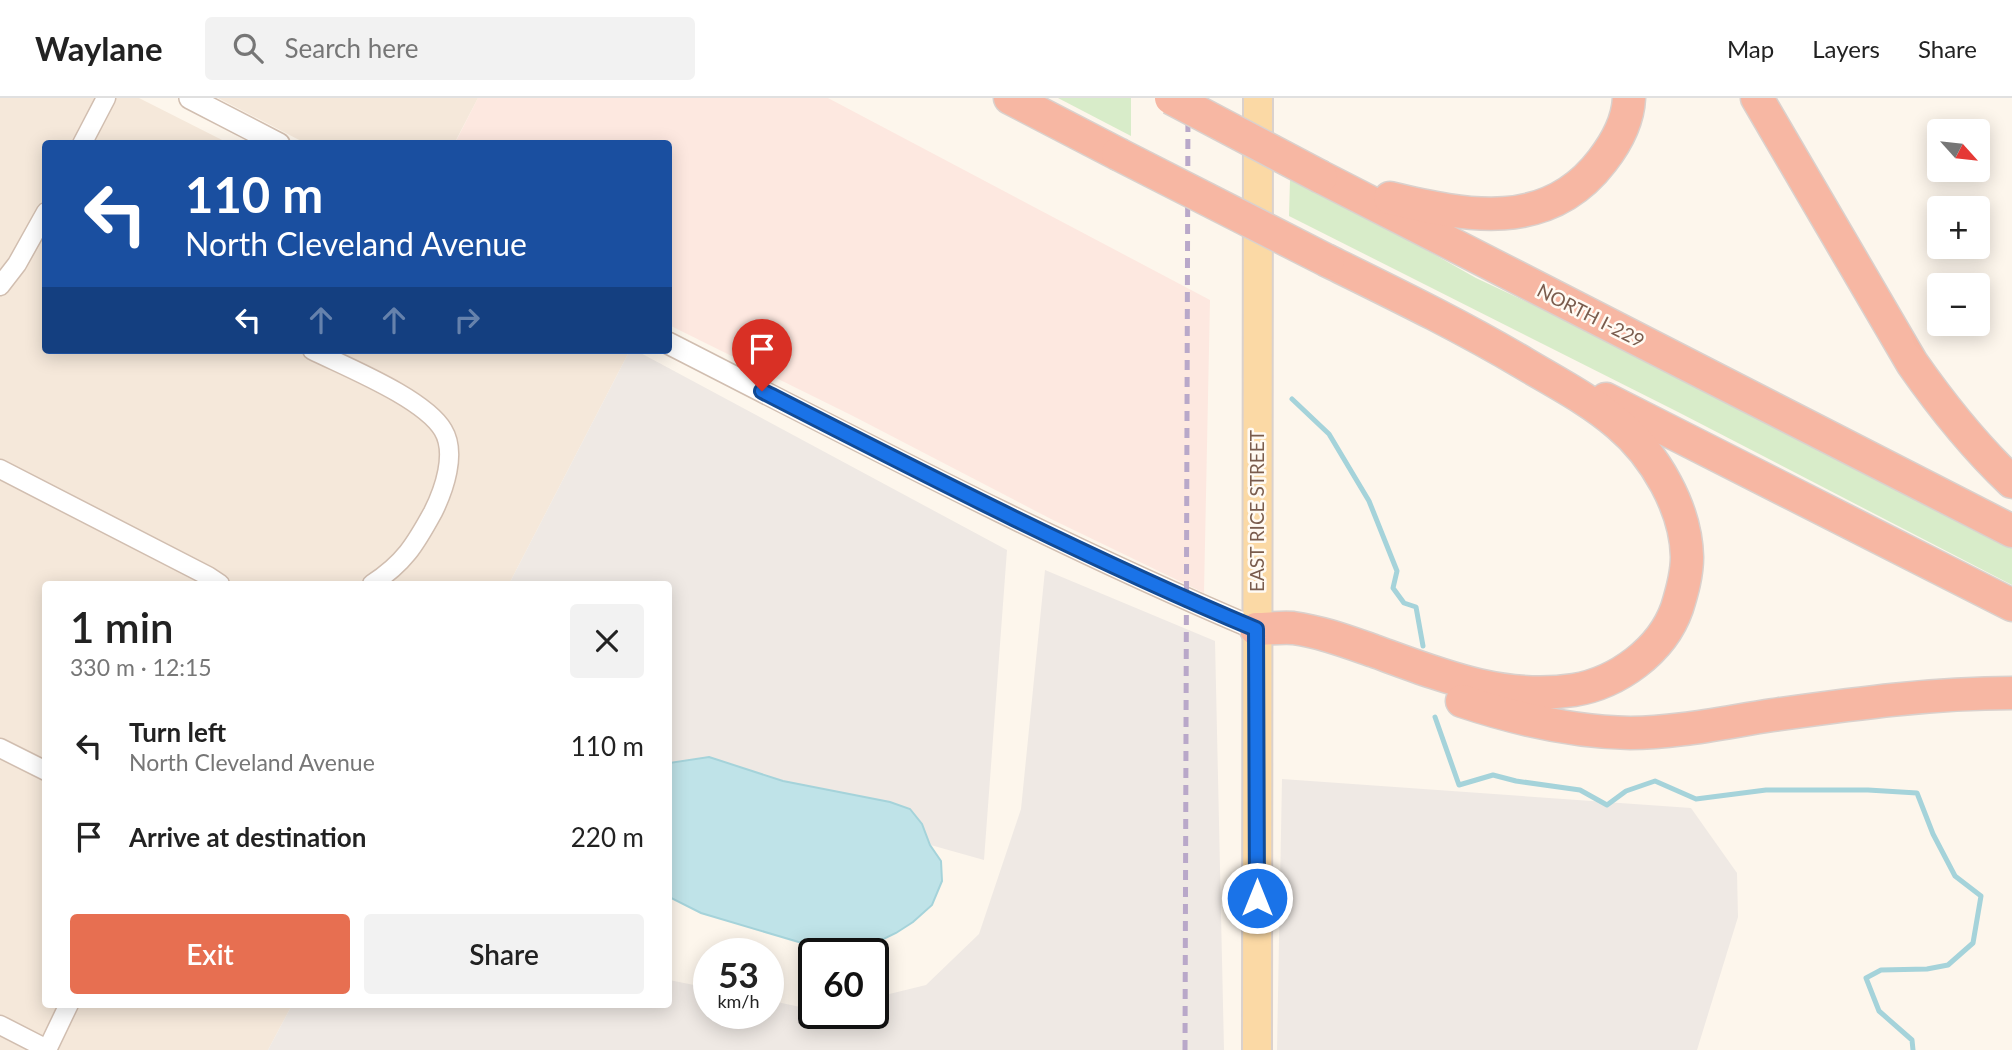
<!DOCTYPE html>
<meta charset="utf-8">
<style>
body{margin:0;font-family:Lato,sans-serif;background:#f2f2f2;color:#222;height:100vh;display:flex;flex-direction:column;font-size:26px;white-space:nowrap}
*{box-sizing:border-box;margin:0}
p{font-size:23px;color:#767676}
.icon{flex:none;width:38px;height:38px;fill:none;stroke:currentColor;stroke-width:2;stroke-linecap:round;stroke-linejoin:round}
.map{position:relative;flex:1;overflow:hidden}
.panel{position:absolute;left:42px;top:483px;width:630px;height:427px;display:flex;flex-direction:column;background:#fff;border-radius:7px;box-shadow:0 4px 18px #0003}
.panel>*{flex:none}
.hud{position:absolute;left:42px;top:42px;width:630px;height:214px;border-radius:7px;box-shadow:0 4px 18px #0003;background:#1a4fa0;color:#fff;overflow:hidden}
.needle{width:46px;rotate:117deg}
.controls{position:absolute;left:1927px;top:21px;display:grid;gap:14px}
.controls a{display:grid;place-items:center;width:63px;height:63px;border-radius:7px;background:#fff;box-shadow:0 4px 18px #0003;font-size:35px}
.speed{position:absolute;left:693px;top:840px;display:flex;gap:14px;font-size:35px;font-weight:700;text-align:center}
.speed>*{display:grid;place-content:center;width:91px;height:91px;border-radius:50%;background:#fff;box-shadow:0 4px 18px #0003;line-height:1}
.speed small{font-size:18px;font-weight:400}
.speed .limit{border:4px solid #111;border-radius:10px;background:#fff;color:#111}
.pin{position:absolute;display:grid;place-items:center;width:60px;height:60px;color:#fff;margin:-72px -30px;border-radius:50% 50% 50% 0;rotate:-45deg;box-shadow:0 0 7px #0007}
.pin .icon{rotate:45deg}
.me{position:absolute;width:77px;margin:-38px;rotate:0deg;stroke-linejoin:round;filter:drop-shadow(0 0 5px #0008)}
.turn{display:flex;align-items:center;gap:24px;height:147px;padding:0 28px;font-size:32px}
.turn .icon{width:91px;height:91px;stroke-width:2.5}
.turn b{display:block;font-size:49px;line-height:60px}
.lanes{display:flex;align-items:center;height:66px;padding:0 28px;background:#0003;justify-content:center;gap:35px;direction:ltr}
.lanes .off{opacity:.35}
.round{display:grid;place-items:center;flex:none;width:74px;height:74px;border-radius:7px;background:#f2f2f2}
.head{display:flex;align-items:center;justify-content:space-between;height:119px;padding:0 28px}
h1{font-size:42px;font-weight:600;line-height:52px}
.button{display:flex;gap:14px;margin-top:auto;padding:14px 28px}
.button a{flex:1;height:80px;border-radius:7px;background:#e76f51;color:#fff;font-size:28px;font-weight:600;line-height:80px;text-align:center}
.button a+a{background:#f2f2f2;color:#222}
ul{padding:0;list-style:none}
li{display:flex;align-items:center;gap:21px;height:91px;padding:0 28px}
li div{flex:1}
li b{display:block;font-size:26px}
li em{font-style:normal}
header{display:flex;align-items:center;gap:42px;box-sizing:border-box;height:98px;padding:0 35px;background:#fff;border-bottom:2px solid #e0e0e0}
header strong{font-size:33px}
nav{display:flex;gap:38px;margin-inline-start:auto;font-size:24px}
.search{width:490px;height:63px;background:#f2f2f2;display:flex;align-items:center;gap:18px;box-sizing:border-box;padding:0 24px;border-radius:7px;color:#767676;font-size:26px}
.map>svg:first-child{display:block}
</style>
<header>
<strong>Waylane</strong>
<div class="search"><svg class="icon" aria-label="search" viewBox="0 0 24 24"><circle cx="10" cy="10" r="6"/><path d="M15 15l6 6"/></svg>Search here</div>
<nav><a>Map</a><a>Layers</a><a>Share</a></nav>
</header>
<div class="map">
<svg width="2012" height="952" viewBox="0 0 2012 952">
<rect width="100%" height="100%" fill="#fdf6ec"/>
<g fill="#f5e8da">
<polygon points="0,0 139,0 228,45 46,46 46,252 630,252 509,486 46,486 46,906 292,907 268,952 0,952"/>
<polygon points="218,0 478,0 454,46 305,45"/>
</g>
<polygon fill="#fde8e0" points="478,0 828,0 1210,202 1204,495 1051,421 853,318 669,227 668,46 455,45"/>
<g fill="#efe9e4">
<polygon points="630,252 635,252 1007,452 984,762 774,703 669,666 668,486 509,486"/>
<polygon points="1045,472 1215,543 1224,952 268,952 292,907 668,906 669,882 709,890 709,915 768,915 768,902 814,912 814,915 873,915 873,900 926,887 979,836 1021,711"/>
<polygon points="1282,681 1691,710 1737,775 1738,819 1697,952 1277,952"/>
</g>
<g fill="#d8ecc9">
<polygon points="1058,0 1131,0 1131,38"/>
<polygon points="1290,82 1321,95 1361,115 1476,180 1597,237 2012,448 2012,487 1678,314 1289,118"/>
</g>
<polygon fill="#bfe3e8" stroke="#a5d3da" stroke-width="2" points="709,659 783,683 890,704 910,711 922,726 930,747 941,763 942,783 932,807 913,824 896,835 867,849 839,856 701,815 669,799 669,665"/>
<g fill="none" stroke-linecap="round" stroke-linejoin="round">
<g stroke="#a5d3da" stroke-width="5">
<polyline points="1292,301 1329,336 1369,403 1397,473 1393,490 1404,505 1416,509 1423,548"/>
<polyline points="1435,619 1459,687 1493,677 1516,683 1580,692 1607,707 1626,693 1655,683 1696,701 1766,692 1868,692 1917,695 1933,736 1955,778 1981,798 1973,845 1948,867 1927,871 1881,872 1866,880 1879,913 1912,942 1913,952"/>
</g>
<defs>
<g id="minor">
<polyline points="82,46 106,0"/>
<polyline points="0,188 17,166 46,114"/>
<path d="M312,252C346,269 424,300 443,332C457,355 444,392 433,414C415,447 404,465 372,486"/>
<polyline points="0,371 208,478 220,486"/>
<polyline points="0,650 46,673"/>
<polyline points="0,927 47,951"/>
<polyline points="47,952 69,906"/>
</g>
<g id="tertiary">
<polyline points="190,0 279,46"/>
<path d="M668,245C862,344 1055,446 1256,531"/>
</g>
<polyline id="primary" points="1257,952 1258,0"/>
<g id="motorway">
<polyline points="1010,0 1118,56"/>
<path d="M1757,0L1912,265C1942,308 1974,348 2012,384"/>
<polyline points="1321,79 2012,433"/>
<path d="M1390,100C1466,118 1547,135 1602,63C1616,45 1628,23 1629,0"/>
<polyline points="1606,301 2012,507"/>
<path d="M1256,531C1268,531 1281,529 1293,530C1322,534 1348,544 1374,553C1440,577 1503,603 1574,592C1617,585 1662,553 1677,510C1682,494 1687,477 1687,459C1686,410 1655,357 1618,326C1590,302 1557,285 1525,266C1461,228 1395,196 1328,163"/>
<path d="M1462,603C1516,621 1572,634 1630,635C1677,635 1726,624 1773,617C1853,606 1931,595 2012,595"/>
</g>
</defs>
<use href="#minor" stroke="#d1beb0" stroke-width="21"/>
<use href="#tertiary" stroke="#d1beb0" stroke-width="24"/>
<use href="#primary" stroke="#dad1cd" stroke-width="32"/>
<use href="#motorway" stroke="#dad1cd" stroke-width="35"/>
<use href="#minor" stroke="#fff" stroke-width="18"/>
<use href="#tertiary" stroke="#fff" stroke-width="21"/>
<use href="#primary" stroke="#fbd9a5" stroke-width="28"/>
<use href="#motorway" stroke="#f7b7a3" stroke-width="32"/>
<polyline stroke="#b9a8c9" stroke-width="5" stroke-dasharray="10 7" stroke-linecap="butt" points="1185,952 1188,0"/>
<defs>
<g id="motorway-bridge">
<polyline points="1171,0 1321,79"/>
<polyline points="1118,56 1328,163"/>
</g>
</defs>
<use href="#motorway-bridge" stroke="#dad1cd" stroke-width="35" stroke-linecap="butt"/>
<use href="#motorway-bridge" stroke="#f7b7a3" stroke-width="32"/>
</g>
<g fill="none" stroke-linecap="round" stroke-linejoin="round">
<defs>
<path id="route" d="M762,293C924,376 1087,460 1256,531L1257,800"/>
</defs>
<use href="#route" stroke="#114b97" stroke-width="18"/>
<use href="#route" stroke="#1a73e8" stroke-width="12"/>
</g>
<g text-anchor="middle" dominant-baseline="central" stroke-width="5" stroke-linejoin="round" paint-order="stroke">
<g font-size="19" fill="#7a5c4d" stroke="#fffaf3">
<text transform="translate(1591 217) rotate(27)">NORTH I-229</text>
<text transform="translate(1256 413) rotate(-90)">EAST RICE STREET</text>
</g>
</g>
</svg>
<div class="controls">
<a><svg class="needle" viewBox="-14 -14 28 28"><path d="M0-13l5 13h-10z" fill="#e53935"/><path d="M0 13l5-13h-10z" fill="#767676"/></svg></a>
<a>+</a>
<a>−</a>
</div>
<div class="speed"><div>53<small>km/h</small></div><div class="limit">60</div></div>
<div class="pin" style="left:762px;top:293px;background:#d93025"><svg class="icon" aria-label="arrive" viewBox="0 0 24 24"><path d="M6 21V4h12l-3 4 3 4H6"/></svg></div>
<svg class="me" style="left:1257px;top:800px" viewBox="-20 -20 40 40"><circle r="17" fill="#1a73e8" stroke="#fff" stroke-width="3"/><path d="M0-11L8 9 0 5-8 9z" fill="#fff"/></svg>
<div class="hud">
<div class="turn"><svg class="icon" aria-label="left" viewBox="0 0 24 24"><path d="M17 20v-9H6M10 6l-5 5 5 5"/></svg><div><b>110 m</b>North Cleveland Avenue</div></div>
<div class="lanes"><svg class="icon" aria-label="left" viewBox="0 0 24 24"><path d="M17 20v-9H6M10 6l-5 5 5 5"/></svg><svg class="icon off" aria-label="ahead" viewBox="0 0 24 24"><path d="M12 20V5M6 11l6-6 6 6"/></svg><svg class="icon off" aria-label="ahead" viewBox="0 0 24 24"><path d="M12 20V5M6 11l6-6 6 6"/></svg><svg class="icon off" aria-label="right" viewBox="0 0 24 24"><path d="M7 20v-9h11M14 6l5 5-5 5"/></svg></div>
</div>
<section class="panel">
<div class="head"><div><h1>1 min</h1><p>330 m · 12:15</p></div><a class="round"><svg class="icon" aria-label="close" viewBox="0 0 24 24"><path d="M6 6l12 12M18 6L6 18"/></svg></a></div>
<ul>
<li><svg class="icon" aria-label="left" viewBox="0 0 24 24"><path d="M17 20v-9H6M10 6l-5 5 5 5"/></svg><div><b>Turn left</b><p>North Cleveland Avenue</p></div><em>110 m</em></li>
<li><svg class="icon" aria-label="arrive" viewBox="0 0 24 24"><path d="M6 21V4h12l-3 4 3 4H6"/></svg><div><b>Arrive at destination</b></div><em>220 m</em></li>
</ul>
<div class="button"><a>Exit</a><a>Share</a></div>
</section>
</div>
